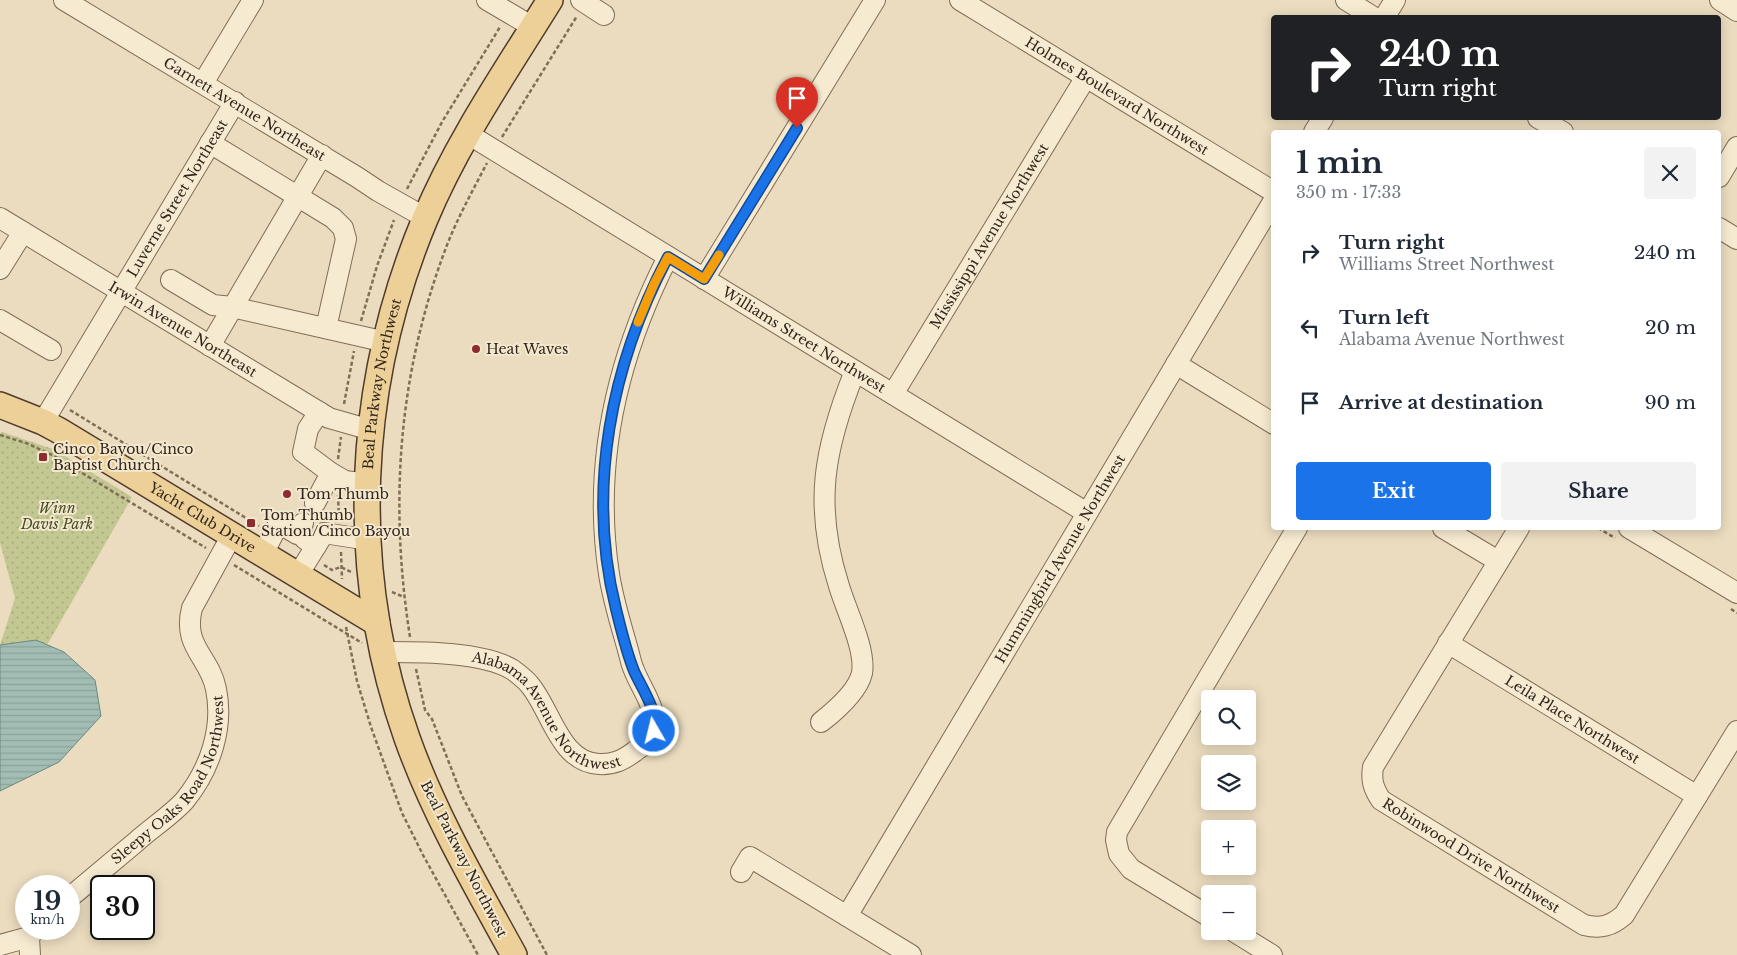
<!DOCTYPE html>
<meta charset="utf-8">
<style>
body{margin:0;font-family:"Libre Baskerville",serif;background:#f2f2f3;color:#1f2937;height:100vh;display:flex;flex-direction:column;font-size:19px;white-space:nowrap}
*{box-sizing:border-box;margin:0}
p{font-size:16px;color:#747a83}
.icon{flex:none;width:28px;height:28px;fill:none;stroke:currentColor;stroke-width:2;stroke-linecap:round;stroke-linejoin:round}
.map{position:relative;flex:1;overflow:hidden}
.drawer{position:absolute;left:1271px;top:130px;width:450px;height:400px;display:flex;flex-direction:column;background:#fff;border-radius:5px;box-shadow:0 2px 12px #0003}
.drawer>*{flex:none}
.hud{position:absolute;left:1271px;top:15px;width:450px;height:105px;border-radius:5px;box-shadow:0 2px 12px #0003;background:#202124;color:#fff;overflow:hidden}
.fabs{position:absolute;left:1201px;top:690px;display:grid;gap:10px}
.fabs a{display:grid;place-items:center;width:55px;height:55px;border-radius:5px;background:#fff;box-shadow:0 2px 12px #0003;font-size:25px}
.speed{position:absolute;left:15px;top:875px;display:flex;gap:10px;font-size:25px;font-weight:700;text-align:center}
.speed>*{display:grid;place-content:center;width:65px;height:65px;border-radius:50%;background:#fff;box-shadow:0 2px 12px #0003;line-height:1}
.speed small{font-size:12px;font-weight:400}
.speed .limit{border:2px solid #111;border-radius:8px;background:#fff;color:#111}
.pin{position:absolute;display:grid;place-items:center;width:42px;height:42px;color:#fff;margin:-51px -21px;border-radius:50% 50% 50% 0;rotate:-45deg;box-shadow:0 0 5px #0007}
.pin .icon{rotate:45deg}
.me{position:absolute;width:55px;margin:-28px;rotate:352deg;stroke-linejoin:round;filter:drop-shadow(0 0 4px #0008)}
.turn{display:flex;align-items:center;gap:18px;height:105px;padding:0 25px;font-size:22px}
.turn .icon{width:65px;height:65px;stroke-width:2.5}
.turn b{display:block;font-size:35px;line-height:42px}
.round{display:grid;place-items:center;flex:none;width:52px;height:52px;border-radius:5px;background:#f2f2f3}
.head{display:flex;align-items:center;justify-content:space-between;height:85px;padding:0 25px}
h1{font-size:30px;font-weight:700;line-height:38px}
.action{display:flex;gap:10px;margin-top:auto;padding:10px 25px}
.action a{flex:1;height:58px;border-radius:5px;background:#1a73e8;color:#fff;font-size:20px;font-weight:700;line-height:58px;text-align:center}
.action a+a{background:#f2f2f3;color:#1f2937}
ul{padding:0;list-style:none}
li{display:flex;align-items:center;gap:15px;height:75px;padding:0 25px}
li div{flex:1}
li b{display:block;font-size:19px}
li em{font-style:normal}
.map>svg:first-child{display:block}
</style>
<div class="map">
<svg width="1737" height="955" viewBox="0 0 1737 955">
<defs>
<pattern id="park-dots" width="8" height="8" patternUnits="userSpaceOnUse" patternTransform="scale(1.25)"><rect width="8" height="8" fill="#c3c893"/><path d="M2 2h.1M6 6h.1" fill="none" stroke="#a8ac7e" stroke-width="1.8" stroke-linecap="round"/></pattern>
<pattern id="water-rules" width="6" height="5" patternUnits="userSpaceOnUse" patternTransform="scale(1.25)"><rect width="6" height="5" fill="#a2bdb4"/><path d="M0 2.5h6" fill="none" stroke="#8ca29a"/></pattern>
</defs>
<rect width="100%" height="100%" fill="#ebdcbf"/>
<polygon fill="url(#park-dots)" points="2,432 53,449 132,497 47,645 36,640 0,645 15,598 0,543 0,434"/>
<polygon fill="url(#water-rules)" stroke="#6a8a81" points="36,640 64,652 95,680 101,716 59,762 0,791 0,645"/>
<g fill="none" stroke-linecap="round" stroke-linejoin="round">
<defs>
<g id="minor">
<path id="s1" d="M64,0L357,177L378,191L426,218"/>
<polyline points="487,0 533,27"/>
<polyline points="581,0 604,15"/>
<path id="s2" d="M960,0L1274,192"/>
<polyline points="1346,0 1375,18"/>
<polyline points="1720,0 1737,11"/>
<polyline points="1384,18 1395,0"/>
<polyline points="203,83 253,0"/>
<polyline points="1538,118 1563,132"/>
<polyline points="1314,132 1323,118"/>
<path id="s3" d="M468,134L1087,513"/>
<polyline points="210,143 333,218 343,228 346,239 326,328"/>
<polyline points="1719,177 1737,147"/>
<path id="s4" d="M0,218L329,418L371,430"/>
<polyline points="1719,228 1737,239"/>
<polyline points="0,269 23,232"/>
<polyline points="704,279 875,0"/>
<polyline points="171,280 213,305 232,307 386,342"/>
<polyline points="0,320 51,350"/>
<polyline points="210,346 322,155"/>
<polyline points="1176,364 1274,424"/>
<path id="s5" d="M893,394L1086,77"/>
<path id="s6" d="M43,422L235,102"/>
<polyline points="331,473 345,481 368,484"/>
<polyline points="315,503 331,473 303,452 308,429 319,412"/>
<polyline points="1443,528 1498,561"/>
<path id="s7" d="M1519,528L1373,767C1371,780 1373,788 1381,800L1584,925C1601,929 1611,926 1624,915L1737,731"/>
<polyline points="1629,528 1737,593"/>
<polyline points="316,546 324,533 369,540"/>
<polyline points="263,554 279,523 297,534 303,523"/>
<polyline points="298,575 316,546 305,539"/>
<path id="s8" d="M1448,643L1697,796"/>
<path id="s9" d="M382,652C417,652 483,651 513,670C518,674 525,679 529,684C551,709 559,762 599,764C613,765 623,760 634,752C640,747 648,743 652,736C662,715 641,689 634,670C631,664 630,657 628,650C621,625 613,600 609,574C592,462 617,357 668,257"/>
<path d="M821,722C835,711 858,691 862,673C866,649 846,610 839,586C813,505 824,448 855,371"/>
<polyline points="741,872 750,857 911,955"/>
<path id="s10" d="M69,898C91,880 113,861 136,842C150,829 173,814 185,800C210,769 224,728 216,689C210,657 182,647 192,608L232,535"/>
<path id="s11" d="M847,916L1274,200"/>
<polyline points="1210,917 1131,869 1119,854 1116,840 1117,832 1297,528"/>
<polyline points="1233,931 1272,955"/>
<polyline points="29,937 30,955"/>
<polyline points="0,945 29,937 35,929"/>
</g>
<g id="major">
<path id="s12" d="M0,405L43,422L58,430L377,623"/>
<path id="s13" d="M514,955C475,884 434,814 407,738C347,569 356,384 425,219C457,142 506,71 550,0"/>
</g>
</defs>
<use href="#minor" stroke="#826d58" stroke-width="22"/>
<use href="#major" stroke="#503c2d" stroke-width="28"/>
<g stroke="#826d58" stroke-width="2.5" stroke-dasharray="4 2.5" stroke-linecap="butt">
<polyline points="502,137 577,16"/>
<polyline points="407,189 442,122 500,27"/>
<polyline points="361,321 377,266 394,220"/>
<polyline points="344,404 354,351"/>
<polyline points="70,410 259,526"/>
<polyline points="0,435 26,443 54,456 206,548"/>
<polyline points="338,459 341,437"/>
<polyline points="338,495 339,519"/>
<polyline points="1598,528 1615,538"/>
<polyline points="341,552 342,579"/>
<polyline points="234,565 362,643"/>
<polyline points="324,565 332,570 341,567 353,573"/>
<polyline points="392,592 404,597"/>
<polyline points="1731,609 1737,613"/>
<polyline points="346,627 357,681 371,727 402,813 423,855 478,955"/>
<path d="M410,637C389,503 398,373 447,245C458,217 473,190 487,163"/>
<polyline points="416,669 425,710 432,719 462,796 547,955"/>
</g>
<use href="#minor" stroke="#f6ead1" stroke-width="20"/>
<use href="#major" stroke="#edd097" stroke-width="25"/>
</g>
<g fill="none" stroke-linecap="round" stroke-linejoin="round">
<defs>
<path id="route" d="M654,731C658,710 642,689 634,671C626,651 621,629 616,609C586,489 611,365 668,257L704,279L797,128"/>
</defs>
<use href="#route" stroke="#114b97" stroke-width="12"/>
<use href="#route" stroke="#1a73e8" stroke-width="9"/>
<polyline stroke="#f59e0b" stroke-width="9" points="638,322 654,284 668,257 704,279 719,255"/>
</g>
<g fill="#8e2b2f" stroke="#f3e7ce" stroke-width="2">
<circle cx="476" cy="349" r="5"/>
<rect x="38" y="452" width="10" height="10" rx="2.5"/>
<circle cx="287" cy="494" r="5"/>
<rect x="246" y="518" width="10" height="10" rx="2.5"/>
</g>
<g text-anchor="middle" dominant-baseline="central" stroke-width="4" stroke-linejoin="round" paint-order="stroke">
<g font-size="14" fill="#32261c" stroke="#f3e7ce">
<text stroke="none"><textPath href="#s2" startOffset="184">Holmes Boulevard Northwest</textPath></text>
<text stroke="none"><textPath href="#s1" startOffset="211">Garnett Avenue Northeast</textPath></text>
<text stroke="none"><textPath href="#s6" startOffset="261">Luverne Street Northeast</textPath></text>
<text stroke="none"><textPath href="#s5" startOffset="185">Mississippi Avenue Northwest</textPath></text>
<text stroke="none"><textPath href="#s4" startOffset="214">Irwin Avenue Northeast</textPath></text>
<text stroke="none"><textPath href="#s3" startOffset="394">Williams Street Northwest</textPath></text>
<text stroke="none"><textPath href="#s13" startOffset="602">Beal Parkway Northwest</textPath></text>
<text stroke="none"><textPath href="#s12" startOffset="232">Yacht Club Drive</textPath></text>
<text stroke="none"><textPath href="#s11" startOffset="416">Hummingbird Avenue Northwest</textPath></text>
<text stroke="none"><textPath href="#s9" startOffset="189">Alabama Avenue Northwest</textPath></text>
<text stroke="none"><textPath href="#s8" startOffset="146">Leila Place Northwest</textPath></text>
<text stroke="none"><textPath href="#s10" startOffset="161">Sleepy Oaks Road Northwest</textPath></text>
<text stroke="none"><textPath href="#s7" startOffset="421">Robinwood Drive Northwest</textPath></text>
<text transform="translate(464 859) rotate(63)">Beal Parkway Northwest</text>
</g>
<g font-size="14" fill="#32261c" stroke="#f3e7ce" text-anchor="start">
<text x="486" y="349">Heat Waves</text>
<text x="53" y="449">Cinco Bayou/Cinco<tspan x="53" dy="16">Baptist Church</tspan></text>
<text x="297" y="494">Tom Thumb</text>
<text x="261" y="515">Tom Thumb<tspan x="261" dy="16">Station/Cinco Bayou</tspan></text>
</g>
<g font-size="14" font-style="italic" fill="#444e24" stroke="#f3e7ce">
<text x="57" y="508">Winn<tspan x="57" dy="16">Davis Park</tspan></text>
</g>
</g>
</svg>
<div class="fabs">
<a><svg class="icon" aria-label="search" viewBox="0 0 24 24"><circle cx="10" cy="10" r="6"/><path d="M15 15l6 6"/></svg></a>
<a><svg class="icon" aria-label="layers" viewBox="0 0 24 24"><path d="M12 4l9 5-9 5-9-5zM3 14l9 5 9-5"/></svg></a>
<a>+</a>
<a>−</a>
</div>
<div class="speed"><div>19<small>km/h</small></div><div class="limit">30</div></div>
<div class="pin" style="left:797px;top:128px;background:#d93025"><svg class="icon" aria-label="arrive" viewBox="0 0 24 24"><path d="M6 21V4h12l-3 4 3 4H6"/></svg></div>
<svg class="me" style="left:654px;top:731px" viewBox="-20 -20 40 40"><circle r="17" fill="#1a73e8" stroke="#fff" stroke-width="3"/><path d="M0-11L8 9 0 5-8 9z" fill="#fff"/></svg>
<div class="hud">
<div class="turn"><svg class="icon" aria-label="right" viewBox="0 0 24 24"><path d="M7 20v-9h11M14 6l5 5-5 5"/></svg><div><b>240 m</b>Turn right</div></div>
</div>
<section class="drawer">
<div class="head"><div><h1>1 min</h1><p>350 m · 17:33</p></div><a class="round"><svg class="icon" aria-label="close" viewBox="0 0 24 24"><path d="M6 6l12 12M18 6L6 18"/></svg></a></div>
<ul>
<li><svg class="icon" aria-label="right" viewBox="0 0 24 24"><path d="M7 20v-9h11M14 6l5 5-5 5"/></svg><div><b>Turn right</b><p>Williams Street Northwest</p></div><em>240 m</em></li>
<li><svg class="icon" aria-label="left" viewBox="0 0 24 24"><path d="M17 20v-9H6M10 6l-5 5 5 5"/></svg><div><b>Turn left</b><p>Alabama Avenue Northwest</p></div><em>20 m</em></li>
<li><svg class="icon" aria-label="arrive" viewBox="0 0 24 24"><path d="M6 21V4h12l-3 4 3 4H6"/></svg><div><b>Arrive at destination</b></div><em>90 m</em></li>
</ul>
<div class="action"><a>Exit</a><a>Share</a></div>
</section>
</div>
